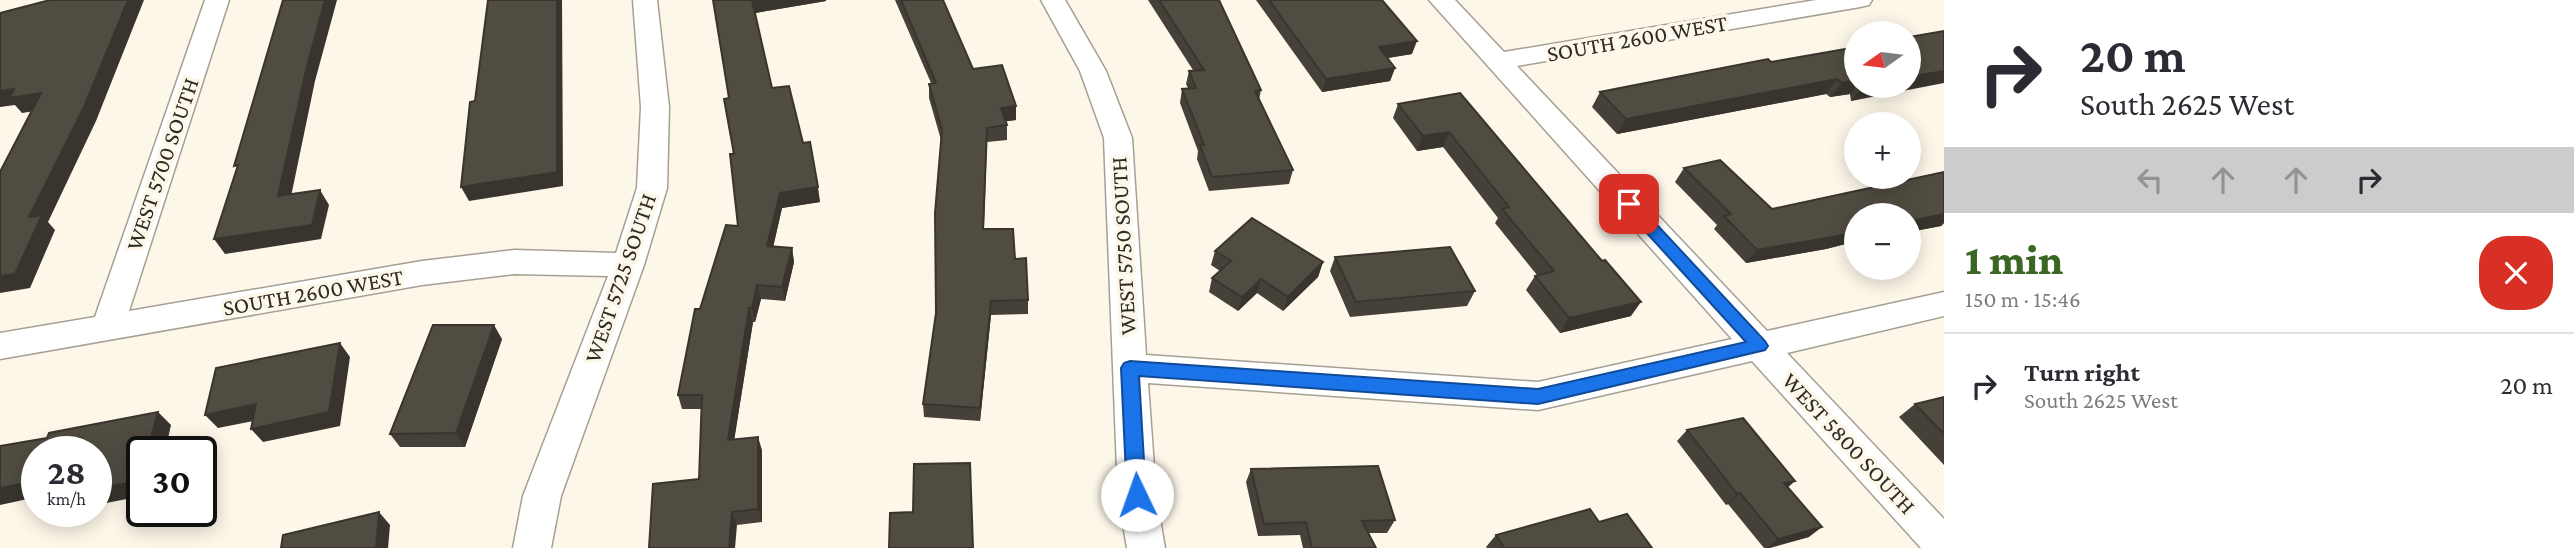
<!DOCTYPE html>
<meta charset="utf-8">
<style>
body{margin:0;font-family:"Crimson Pro",serif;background:#f2f2f3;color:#2b2b33;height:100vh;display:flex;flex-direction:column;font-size:26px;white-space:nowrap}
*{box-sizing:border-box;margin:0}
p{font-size:23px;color:#7c7c81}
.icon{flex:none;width:38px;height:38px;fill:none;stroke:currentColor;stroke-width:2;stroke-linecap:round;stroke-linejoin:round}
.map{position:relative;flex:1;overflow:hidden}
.details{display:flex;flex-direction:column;background:#fff;width:630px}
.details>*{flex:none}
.guide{background:#fff;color:#2b2b33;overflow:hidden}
.needle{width:46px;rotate:256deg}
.buttons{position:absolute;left:1844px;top:21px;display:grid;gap:14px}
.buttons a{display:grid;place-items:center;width:77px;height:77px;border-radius:50%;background:#fff;box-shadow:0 4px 18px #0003;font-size:35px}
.speed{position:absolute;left:21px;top:436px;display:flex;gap:14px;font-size:35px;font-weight:700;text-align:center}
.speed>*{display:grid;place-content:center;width:91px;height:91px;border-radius:50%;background:#fff;box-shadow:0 4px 18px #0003;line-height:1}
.speed small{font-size:18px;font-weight:400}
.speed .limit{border:4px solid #111;border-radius:10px;background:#fff;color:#111}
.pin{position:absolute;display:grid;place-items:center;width:60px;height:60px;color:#fff;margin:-30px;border-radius:14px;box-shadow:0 4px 10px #0006}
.me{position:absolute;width:77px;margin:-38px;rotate:357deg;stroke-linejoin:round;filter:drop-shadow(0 0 5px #0008)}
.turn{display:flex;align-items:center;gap:24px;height:147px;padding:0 21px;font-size:32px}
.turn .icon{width:91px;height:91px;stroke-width:2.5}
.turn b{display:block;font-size:49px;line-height:60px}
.lanes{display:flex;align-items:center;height:66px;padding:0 21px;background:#0003;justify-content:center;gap:35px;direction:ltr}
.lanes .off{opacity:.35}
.round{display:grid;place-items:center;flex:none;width:74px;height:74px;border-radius:28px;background:#f2f2f3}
.headline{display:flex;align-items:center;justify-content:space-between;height:119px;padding:0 21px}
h1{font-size:42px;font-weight:800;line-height:52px;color:#3b6624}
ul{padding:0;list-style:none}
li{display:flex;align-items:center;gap:21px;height:105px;padding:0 21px;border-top:2px solid #e1e1e2}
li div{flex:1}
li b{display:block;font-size:26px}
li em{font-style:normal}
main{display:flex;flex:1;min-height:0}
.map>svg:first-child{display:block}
</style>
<main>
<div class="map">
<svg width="1944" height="548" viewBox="0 0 1944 548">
<rect width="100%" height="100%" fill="#fdf7e9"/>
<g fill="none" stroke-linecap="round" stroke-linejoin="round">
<defs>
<g id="minor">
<polygon points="205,0 229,0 129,311 422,261 515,250 616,253 637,188 641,107 633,0 657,0 669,107 667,188 644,265 561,496 551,548 513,548 523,496 608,276 515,274 422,285 0,359 0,333 95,317"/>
<polygon points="1041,0 1065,0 1106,71 1132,138 1146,355 1538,382 1732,339 1429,0 1455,0 1504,52 1816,0 1872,0 1869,5 1860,7 1517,66 1767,331 1944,292 1944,316 1787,353 1944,519 1944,548 1921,548 1752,361 1538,410 1148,383 1156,495 1165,548 1127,548 1118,495 1104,138 1080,71"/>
</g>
</defs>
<use href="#minor" stroke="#a5a093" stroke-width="3"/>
<use href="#minor" fill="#fff" fill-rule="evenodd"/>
</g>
<g fill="#464138">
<polygon points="713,0 826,1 755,13 772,88 803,143 820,202 782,208 773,247 792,248 794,262 785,301 761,299 755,322 753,322 734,440 762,450 762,522 737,525 699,479 701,409 682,409 678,395 700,309 738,226 729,98"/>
<polygon points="895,0 943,0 973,69 1016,106 1016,120 1006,121 1007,125 1007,140 987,142 984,229 1015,259 1028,300 1028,314 991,315 980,421 924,417 923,404 936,313 941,140 929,98 929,84 931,83"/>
<polygon points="1148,0 1219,0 1261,90 1259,100 1293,170 1289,184 1209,191 1197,159 1198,151 1180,103 1182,89 1188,88 1186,84 1189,71 1193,70"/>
<polygon points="1256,0 1382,0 1412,54 1388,58 1395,68 1390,81 1322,92"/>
<polygon points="1857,47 1857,86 1909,86 1851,101 1850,94 1830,97 1826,94 1617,134 1592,107 1600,92"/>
<polygon points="1460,93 1631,316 1560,333 1526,290 1535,276 1537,275 1495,223 1498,218 1443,147 1417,151 1393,118 1398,104"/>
<polygon points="1684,168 1772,209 1944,172 1944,223 1941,226 1909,232 1909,215 1857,215 1857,241 1826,249 1746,263 1714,229 1717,225 1675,182"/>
<polygon points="1215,251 1323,262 1318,277 1283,311 1257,293 1238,311 1209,292 1212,278 1220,271 1211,265"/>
<polygon points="1335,257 1475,291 1467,306 1350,317 1330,271"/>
<polygon points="502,339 465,447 400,447 390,434"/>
<polygon points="1944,397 1944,465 1899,417 1915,404"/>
<polygon points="1687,430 1788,487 1809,537 1770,548 1764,548 1728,504 1726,505 1677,441"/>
<polygon points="1251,469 1395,520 1387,533 1368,533 1376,548 1303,548 1300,535 1258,536 1246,482"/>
<polygon points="1599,522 1652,548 1487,548 1486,547 1496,535"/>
</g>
<g fill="#39352e">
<polygon points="128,0 144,0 96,121 48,222 55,230 30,288 0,293 0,276"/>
<polygon points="325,0 337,0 315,81 288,211 278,196 307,66"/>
<polygon points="557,0 562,0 563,186 469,201 461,187"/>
<polygon points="752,0 826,0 826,1 755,13"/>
<polygon points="1417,41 1412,54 1374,60 1379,47"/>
<polygon points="1395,68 1390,81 1322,92 1326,79"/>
<polygon points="1944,71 1944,83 1851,101 1863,86 1909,86 1909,77"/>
<polygon points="1837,79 1826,94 1617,134 1626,119"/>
<polygon points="1857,80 1857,85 1850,94 1830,97 1842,83"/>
<polygon points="14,89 41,93 54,108 22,113 15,105 0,107 0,91"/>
<polygon points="1016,106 1016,120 1001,122 1001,108"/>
<polygon points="1449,132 1443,147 1417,151 1423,136"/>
<polygon points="818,187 820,202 782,208 770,261 767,246 780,193"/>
<polygon points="320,190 329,205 321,239 225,254 214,239"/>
<polygon points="1944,214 1944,223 1941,226 1909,232 1909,222 1910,221"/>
<polygon points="1857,231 1857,241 1826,249 1746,263 1757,250"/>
<polygon points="792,248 794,262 785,301 782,287"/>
<polygon points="1323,262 1318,277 1283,311 1288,297"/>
<polygon points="1261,279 1257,293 1238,311 1242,297"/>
<polygon points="757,285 761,299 755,322 752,308"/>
<polygon points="991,301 991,315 980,421 980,408"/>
<polygon points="1641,302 1631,316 1560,333 1569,318"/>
<polygon points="749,308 753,322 732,454 728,440"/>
<polygon points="494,325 502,339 465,447 456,433"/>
<polygon points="340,343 350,357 340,426 263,442 251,429"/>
<polygon points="256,404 268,418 218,428 205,415"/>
<polygon points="158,412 171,425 165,452 147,452"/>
<polygon points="758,437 762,450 762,522 758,509"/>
<polygon points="142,470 142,496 101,504 96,501 96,489"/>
<polygon points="37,481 37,497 0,505 0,488"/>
<polygon points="1795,481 1783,492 1784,483"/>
<polygon points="1740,493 1728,504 1726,505 1737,494"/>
<polygon points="379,512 390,525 388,548 376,548"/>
<polygon points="732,512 737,525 735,548 729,548"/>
<polygon points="1822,527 1809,537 1767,548 1778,539"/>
</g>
<g fill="#514c41" stroke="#39352e" stroke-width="2">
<polygon points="50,0 128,0 84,107 29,217 42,215 15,274 0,276 0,172 41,93 9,98 14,89 0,91 0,13"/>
<polygon points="283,0 325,0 307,66 278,196 320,190 312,225 214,239 238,165 234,166"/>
<polygon points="488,0 557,0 557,172 461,187 470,102 475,101"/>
<polygon points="713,0 752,0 772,88 789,86 803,143 810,142 818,187 780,193 767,246 792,248 782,287 757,285 752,308 749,308 728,440 758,437 758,509 732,512 729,548 649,548 653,484 699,479 702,395 678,395 695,309 700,309 726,225 738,226 730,154 734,154 724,99 729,98"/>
<polygon points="901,0 943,0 973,69 1002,65 1016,106 1001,108 1007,125 987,128 983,229 1013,229 1015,259 1026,258 1028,300 991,301 980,408 923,404 936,313 935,213 942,130 929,84 936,83"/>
<polygon points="1159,0 1219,0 1261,90 1255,91 1293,170 1212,177 1200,145 1204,145 1182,89 1196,88 1189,71 1204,70"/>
<polygon points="1269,0 1382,0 1417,41 1379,47 1395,68 1326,79"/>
<polygon points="1944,31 1944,71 1909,77 1909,37"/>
<polygon points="1857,47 1857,80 1842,83 1837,79 1626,119 1600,92 1768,59 1771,62"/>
<polygon points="1460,93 1602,261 1605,260 1641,302 1569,318 1535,276 1554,271 1502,209 1509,207 1449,132 1423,136 1398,104"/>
<polygon points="1720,160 1772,209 1944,172 1944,214 1910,221 1909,220 1909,215 1857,215 1857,231 1838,236 1757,250 1724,216 1731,214 1684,168"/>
<polygon points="1252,218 1323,262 1288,297 1261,279 1242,297 1212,278 1231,261 1215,251"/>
<polygon points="1450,247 1475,291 1356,302 1335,257"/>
<polygon points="433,325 494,325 456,433 390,434"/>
<polygon points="340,343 329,412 251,429 256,404 205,415 216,368"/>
<polygon points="1944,397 1944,434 1915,404"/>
<polygon points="158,412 147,452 142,452 142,470 139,481 96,489 96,452 37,452 37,481 0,488 0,446 47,438 49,433"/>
<polygon points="1743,418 1795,481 1784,483 1822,527 1778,539 1740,493 1737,494 1687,430"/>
<polygon points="970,463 973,548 889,548 890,513 913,512 914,464"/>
<polygon points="1378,466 1395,520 1362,521 1376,548 1312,548 1306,522 1264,524 1251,469"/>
<polygon points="1590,509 1599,522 1627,514 1652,548 1504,548 1496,535"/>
<polygon points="379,512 376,548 281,548 283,535"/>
</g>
<polygon fill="#1a73e8" stroke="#114b97" stroke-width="2" points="1629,198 1634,200 1765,341 1768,346 1765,350 1538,404 1139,376 1146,495 1143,501 1137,504 1130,501 1127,495 1121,368 1124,363 1130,361 1538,389 1746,342 1623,207 1621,204"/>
<g text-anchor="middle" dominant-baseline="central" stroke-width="7" stroke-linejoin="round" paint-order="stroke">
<g font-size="23" fill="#2e2b26" stroke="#fdf7e9">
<text transform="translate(1637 38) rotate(-10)">SOUTH 2600 WEST</text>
<text transform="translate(162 164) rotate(-71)">WEST 5700 SOUTH</text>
<text transform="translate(1123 246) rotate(-93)">WEST 5750 SOUTH</text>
<text transform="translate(620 278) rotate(-71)">WEST 5725 SOUTH</text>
<text transform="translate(313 292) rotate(-10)">SOUTH 2600 WEST</text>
<text transform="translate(1849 443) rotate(47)">WEST 5800 SOUTH</text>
</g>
</g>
</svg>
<div class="buttons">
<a><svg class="needle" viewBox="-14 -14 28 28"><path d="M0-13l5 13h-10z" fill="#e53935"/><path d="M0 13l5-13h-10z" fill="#7c7c81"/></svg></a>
<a>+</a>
<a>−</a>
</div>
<div class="speed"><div>28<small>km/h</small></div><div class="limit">30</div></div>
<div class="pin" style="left:1629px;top:204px;background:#d93025"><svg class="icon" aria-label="arrive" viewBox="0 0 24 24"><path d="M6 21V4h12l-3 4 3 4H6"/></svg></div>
<svg class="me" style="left:1137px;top:495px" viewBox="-20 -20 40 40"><circle r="19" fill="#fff"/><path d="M0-13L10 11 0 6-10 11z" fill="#1a73e8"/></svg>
</div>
<section class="details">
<div class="guide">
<div class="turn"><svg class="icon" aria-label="right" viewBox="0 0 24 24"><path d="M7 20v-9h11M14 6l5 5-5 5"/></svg><div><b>20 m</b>South 2625 West</div></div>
<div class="lanes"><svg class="icon off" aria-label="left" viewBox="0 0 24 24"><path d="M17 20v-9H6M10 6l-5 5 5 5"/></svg><svg class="icon off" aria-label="ahead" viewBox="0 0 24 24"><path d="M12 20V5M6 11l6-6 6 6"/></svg><svg class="icon off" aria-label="ahead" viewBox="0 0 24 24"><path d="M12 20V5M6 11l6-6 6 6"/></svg><svg class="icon" aria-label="right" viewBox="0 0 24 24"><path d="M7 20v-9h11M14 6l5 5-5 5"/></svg></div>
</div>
<div class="headline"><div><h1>1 min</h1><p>150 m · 15:46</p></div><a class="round" style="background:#d93025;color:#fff"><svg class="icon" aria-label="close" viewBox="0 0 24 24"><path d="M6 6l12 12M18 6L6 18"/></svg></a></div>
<ul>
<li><svg class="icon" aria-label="right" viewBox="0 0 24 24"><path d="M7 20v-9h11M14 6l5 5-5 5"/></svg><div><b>Turn right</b><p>South 2625 West</p></div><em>20 m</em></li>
</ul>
</section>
</main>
